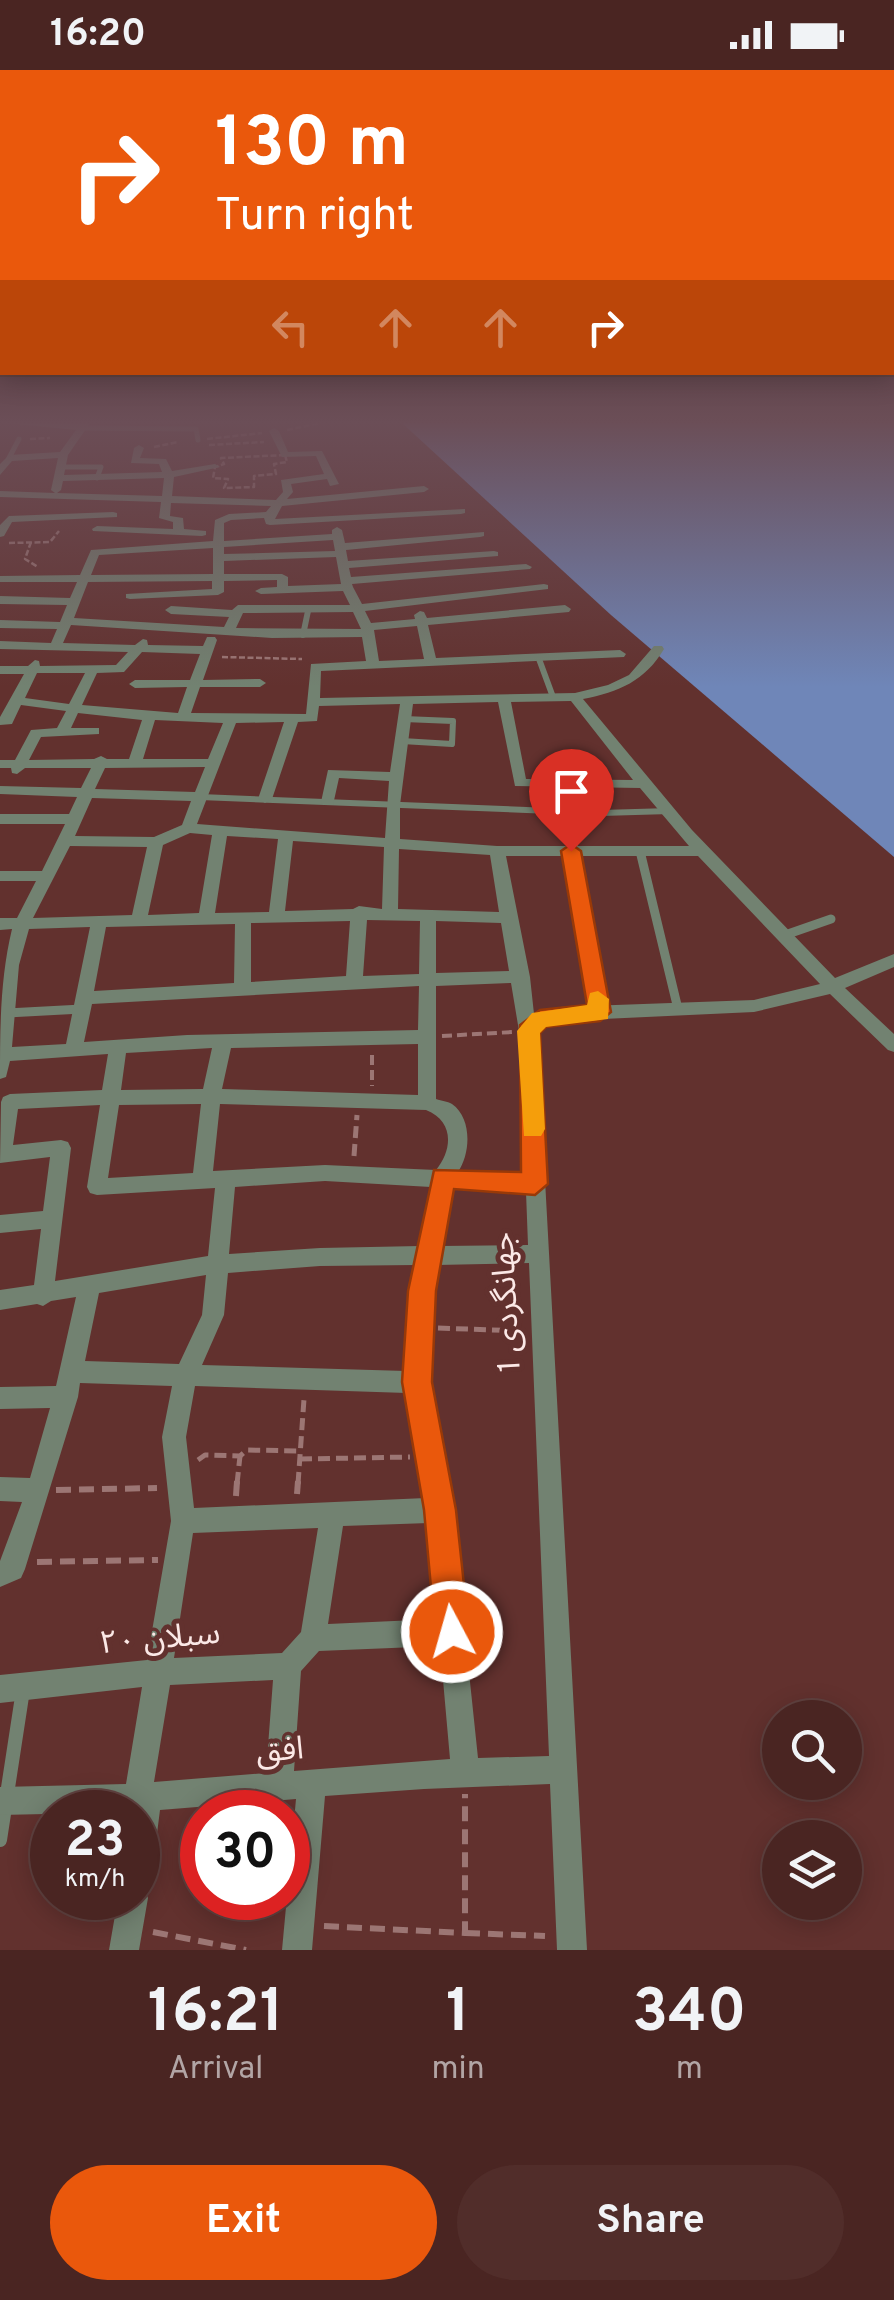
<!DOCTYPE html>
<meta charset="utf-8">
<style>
body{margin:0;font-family:Overpass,"Noto Sans Arabic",sans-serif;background:#512d2a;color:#f1f3f6;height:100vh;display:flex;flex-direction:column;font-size:38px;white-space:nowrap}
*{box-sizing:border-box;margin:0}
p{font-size:32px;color:#b2a5a5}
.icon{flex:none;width:55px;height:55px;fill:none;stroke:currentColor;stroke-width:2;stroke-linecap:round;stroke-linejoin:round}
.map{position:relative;height:1880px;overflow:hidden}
.sheet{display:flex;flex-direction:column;background:#4a2522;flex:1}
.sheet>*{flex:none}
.top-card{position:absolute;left:0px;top:0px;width:895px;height:305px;box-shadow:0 5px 25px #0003,0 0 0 2px #614240;background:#ea580c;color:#fff;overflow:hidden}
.fabs{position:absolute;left:762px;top:1630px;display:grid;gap:20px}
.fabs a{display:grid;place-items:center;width:100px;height:100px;border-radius:50%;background:#4a2522;box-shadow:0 5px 25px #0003,0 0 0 2px #614240;font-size:50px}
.speed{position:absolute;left:30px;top:1720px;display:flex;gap:20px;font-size:50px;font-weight:700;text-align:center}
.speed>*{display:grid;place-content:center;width:130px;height:130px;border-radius:50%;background:#4a2522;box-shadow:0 5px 25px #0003,0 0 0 2px #614240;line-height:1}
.speed small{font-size:25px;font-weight:400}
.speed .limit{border:15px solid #d22;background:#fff;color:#111}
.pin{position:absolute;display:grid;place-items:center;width:85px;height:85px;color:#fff;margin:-102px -42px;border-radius:50% 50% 50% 0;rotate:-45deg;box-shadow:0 0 10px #0007}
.pin .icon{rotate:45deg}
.me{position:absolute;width:110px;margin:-55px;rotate:354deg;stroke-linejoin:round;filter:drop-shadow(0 0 8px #0008)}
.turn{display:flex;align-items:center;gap:35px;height:210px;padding:0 50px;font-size:45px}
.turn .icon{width:130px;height:130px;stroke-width:2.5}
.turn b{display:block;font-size:70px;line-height:85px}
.lanes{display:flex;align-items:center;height:95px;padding:0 50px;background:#0003;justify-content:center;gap:50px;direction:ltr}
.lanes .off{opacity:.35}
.eta{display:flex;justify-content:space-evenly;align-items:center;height:170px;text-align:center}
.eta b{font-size:60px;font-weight:700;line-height:70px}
.button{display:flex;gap:20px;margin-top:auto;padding:20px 50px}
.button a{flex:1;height:115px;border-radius:60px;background:#ea580c;color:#fff;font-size:40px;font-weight:700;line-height:115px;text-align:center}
.button a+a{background:#512d2a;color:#f1f3f6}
.status{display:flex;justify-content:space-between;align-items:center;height:70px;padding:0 50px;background:#4a2522;direction:ltr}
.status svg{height:28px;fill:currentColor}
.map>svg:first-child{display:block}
</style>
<div class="status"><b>16:20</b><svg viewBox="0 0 49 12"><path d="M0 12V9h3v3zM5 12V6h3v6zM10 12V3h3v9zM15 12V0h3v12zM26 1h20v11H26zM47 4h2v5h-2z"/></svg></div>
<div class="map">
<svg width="894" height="1880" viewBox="0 0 894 1880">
<rect width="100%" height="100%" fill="#62312e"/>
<polygon fill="#6f86b8" points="402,353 894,353 894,787 611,545"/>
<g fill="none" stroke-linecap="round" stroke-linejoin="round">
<g stroke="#9c7674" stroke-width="2.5" stroke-dasharray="6 2.5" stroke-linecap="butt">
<polyline points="287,360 321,353"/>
<polyline points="30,369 50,368"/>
<polyline points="207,369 262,363"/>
<polyline points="209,375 264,372"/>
<polyline points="154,377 178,372"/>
<polygon points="285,385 287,392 274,394 276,404 254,406 254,417 224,418 228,409 213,408 215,397 224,394 221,388"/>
<polyline points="31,472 25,489 38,497"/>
<polyline points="9,473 50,472 59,461"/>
<polyline points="222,587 302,589"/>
</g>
<g stroke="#9c7674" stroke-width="4" stroke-dasharray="10 5" stroke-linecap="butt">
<polyline points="442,966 513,962"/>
<polyline points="372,985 372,1016"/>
</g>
<g stroke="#9c7674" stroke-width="5" stroke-dasharray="12 6" stroke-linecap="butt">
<polyline points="354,1086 357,1045"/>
<polyline points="438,1258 523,1261"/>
<polyline points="300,1389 410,1387"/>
<polyline points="198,1390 205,1385 240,1386 247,1380 300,1381"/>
<polyline points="237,1414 240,1386"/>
<polyline points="298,1414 304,1329"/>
</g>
<g stroke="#9c7674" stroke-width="6" stroke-dasharray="15 8" stroke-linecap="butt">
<polyline points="56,1420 157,1418"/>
<polyline points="297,1424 298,1411"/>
<polyline points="236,1426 237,1411"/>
<polyline points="37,1492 158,1490"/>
<polyline points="324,1856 465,1863 465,1724"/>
<polyline points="153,1862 246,1880"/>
<polyline points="465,1863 545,1866"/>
</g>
<g stroke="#728271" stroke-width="5">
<polyline points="81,358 196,359 198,370"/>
<polyline points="9,388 19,369"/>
<polyline points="60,397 101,397 97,408"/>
</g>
<g stroke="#728271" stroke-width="6">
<polyline points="303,565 308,541"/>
<polyline points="539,589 553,627"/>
<polyline points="402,671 452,674 453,651 404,649"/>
<polyline points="200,727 601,743 670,741"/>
<polyline points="568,742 571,759"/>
</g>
<g stroke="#728271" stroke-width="9">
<polyline points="570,756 600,942"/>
<polyline points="640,781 678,939"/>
<polyline points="785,865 831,849"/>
<polyline points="7,943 82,939"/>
</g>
<polyline stroke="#728271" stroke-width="14" points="0,1770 23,1620"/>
<g fill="#728271" fill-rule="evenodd">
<path d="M6,353H90L68,385L64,405L162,402L159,394L131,393L134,378L139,375L144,378L140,388L166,389L172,401L215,394L220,397L174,407L172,426L276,430L283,422L281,410L324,404L316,386L282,387L269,361L274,358L279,361L288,382L322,381L339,414L330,416L327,409L291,414L293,422L287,429L424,416L429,419L424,422L282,436L275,449L465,439V443L461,444L270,455L266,454L264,448L231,450L224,453V471L332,464V460L337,457L342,460L345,473L484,462V466L480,467L346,480L348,491L494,481L498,482V486L349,498L351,507L526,494L532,497L530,499L352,514L353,517L362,534L544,514L548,515V519L365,541L371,553L415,549L414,545L420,541L424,542L427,548L565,535L571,539L569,542L428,555L436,588L620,580L626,584L624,587L321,601L320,628L575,623L608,615L629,605L654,576H662L664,579C645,611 619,622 583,629L692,760L835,908L894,884V897L845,918L894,964V982L888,980L830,924L754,942L560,951L546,954L537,963L587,1880H557L550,1714L424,1719L325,1726L312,1880H282L296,1729L160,1740L153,1795L148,1805L138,1810V1742L0,1745V1717L126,1714L142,1617L0,1633V1605L147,1590L171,1451L162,1367L172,1316L80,1313L78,1327L25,1499L21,1508L0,1517V1491L22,1432L0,1431V1407L30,1408L50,1338L0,1339V1317L56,1316L76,1227L51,1231L43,1236L37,1234L0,1240V1220L34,1215L41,1159L0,1163V1145L43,1141L50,1087L0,1093L1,1032L3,1027L10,1024L102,1020L108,984L10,991L6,1007L0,1009C0,958 0,909 12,859L0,860V848H17L36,811H0V801H42L65,754H0V744H69L77,727L0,724V716L81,718L91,698H25L17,704L12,703L11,698H0V690H15L31,660L57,658L66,641L21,635L12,654L0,655V647L24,604H0V596H28L35,590L39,591L40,596L116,595L128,582L0,579V571L51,573L57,559L0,558V550L60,552L67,535L0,534V526L70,528L77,512H0V506L80,505L91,480L213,471L215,450L229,444L266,442L271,436L171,433L170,446L183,448L184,459L206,461V465L202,466L93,461L92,459L97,456L173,459V452L159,448L161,432L0,427V421L55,423L51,420L58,388L12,391L0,405V394L9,385L60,382L76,360ZM164,408L162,426L57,423L61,420L63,411ZM333,470L335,481L224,484V477ZM213,478V504L91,505L99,485ZM336,487L341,514L288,516V507L282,504H224V491ZM277,510V517L261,518L255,521L261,524L343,521L350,535H238L232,540L171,536L165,540L171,544L229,547L224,557L74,548L88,512L212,511V519L126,524V528L130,529L218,525L224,522V511ZM353,542L361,559L236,558L243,543ZM71,555L272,568L362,567L366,591L311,594L306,644L191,643L200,617H260L266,613L260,609L203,610L217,570L215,567H207L203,576L148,575L147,570L143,569L135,575L63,573ZM417,556L424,589L379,591L374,560ZM142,582L200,584L190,610H135L129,614L135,618L187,617L178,643L82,635L97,603L124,602ZM37,603H85L69,634L25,628ZM571,631L633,710L526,709L511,632ZM498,632L515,716L640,718L689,776H497L400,769V735L413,634ZM400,634L390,702L328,700L321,732L323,735H333L339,708L389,711L385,768L197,754L236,653L284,652L258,729L265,733L272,729L298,652L317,651L319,636ZM78,643L142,650L129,689H107L101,686L94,689L29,690L41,667L99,664V658H71ZM155,650L223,653L208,689H143ZM205,697L195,722L95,719L105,698ZM92,728L191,731L182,755L154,767L75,766ZM190,763L212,765L199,843L148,845L163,775ZM227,766L278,769L269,842L215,843ZM293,771L384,777L382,839L359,836L353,839L285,841ZM70,776L147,777L132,845L33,848ZM399,779L490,785L499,842L398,839ZM506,786H698L820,914L754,930L560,937L534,944L530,907ZM367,850L420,851L419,904L363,906ZM350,851L346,906L251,912V853ZM436,851L501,853L509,901L436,903ZM235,854L234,913L94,921L106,857ZM90,857L66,974L12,977L19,895L29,859ZM511,913L519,961L525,1105L458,1102C471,1083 472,1048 452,1034C447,1031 442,1031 436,1029V916ZM419,916L418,960L187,965L84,972L92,934ZM418,974V1025L222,1019L231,978ZM212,978L203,1019L121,1020L126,983ZM201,1034L193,1103L108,1108L119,1035ZM220,1034L426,1040C454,1051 453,1079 436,1100L325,1095L213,1101ZM100,1035L87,1117L90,1123L97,1125L215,1118L208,1186L55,1211L71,1078L68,1072L61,1070L13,1075L18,1039ZM325,1111L431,1117L420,1176L320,1178L229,1184L235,1117ZM451,1118L526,1122L528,1175L441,1176ZM529,1193L549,1686L478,1688L452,1440L428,1312L433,1221L437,1195ZM416,1195L411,1221L406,1301L202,1295L224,1245L228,1203L320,1196ZM206,1205L202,1245L179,1294L85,1291L99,1223ZM195,1316L407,1323L426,1428L194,1438L186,1367ZM429,1453L438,1549L328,1554L343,1456ZM318,1458L301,1562L282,1583L174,1588L193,1463ZM440,1576L450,1689L294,1701L301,1601L319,1581ZM273,1610L266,1703L154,1712L170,1615Z"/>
<polygon points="113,442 117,443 117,447 12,452 4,466 0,467 0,455 9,446"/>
<polygon points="138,1815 144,1817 148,1828 139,1880 109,1880 118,1828 138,1828"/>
</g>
</g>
<linearGradient id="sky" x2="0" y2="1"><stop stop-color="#361b19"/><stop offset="0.57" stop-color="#6b4e57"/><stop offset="1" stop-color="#6b4e57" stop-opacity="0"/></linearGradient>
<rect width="894" height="617" fill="url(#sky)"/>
<polygon fill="#ea580c" stroke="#983908" stroke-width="2.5" points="571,774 581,781 611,942 600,951 546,957 540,963 548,1114 535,1125 454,1119 436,1221 432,1312 456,1440 469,1562 464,1574 452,1579 440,1574 435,1562 424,1440 402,1312 408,1221 434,1100 521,1102 520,955 540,940 587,935 561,781"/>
<polygon fill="#f59e0b" points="598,921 609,929 608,949 546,957 540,963 545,1059 541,1066 524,1066 517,961 532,943 587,935 590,923"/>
<g text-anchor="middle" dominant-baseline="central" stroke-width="10" stroke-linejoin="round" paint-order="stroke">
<g font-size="32" fill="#fbe8e6" stroke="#62312e">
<text transform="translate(508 1232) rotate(-93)">جهانگردی 1</text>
<text transform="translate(160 1570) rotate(-5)">سبلان ۲۰</text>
<text transform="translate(280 1682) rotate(-4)">افق</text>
</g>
</g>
</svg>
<div class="fabs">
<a><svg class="icon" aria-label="search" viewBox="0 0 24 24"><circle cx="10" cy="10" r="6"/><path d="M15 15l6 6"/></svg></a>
<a><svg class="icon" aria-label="layers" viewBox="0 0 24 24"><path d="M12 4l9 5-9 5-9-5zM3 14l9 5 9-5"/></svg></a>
</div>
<div class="speed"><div>23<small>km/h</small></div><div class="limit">30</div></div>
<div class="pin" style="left:571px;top:781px;background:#d93025"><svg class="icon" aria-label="arrive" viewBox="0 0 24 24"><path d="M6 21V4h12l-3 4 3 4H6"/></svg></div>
<svg class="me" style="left:452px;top:1562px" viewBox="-20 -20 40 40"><circle r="17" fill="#ea580c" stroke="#fff" stroke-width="3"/><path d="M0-11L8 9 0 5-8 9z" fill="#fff"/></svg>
<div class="top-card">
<div class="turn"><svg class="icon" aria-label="right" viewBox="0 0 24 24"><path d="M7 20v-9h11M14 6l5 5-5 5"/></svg><div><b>130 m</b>Turn right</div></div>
<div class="lanes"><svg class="icon off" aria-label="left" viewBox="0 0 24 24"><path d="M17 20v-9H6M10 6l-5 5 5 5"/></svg><svg class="icon off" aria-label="ahead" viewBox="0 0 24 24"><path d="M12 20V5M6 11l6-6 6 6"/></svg><svg class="icon off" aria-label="ahead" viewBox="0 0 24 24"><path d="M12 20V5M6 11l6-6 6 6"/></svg><svg class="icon" aria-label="right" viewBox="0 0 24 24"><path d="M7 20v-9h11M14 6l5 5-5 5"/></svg></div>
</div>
</div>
<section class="sheet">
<div class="eta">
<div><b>16:21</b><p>Arrival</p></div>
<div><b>1</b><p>min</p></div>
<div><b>340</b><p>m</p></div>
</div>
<div class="button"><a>Exit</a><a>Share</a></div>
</section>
